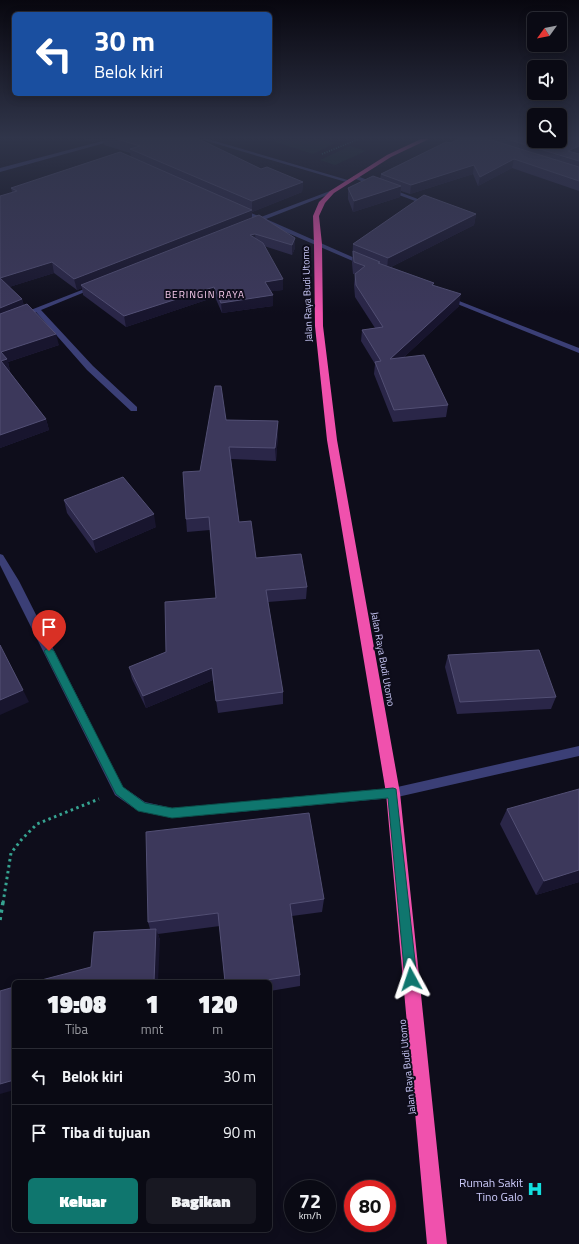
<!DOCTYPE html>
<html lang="id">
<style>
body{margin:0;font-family:"Titillium Web",sans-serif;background:#181822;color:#f1f3f6;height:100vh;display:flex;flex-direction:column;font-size:15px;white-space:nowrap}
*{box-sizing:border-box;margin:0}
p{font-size:13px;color:#999aa0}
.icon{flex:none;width:22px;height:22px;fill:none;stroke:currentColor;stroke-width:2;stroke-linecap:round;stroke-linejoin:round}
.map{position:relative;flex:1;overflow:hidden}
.side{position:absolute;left:12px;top:980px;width:260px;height:252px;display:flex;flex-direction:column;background:#0a0a14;border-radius:6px;box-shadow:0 2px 10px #0003,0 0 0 1px #2a2b34}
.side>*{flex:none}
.hud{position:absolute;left:12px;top:12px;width:260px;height:84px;border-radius:6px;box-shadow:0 2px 10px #0003,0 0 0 1px #2a2b34;background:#1a4fa0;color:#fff;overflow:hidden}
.needle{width:26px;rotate:237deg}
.buttons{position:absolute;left:527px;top:12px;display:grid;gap:8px}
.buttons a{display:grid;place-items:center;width:40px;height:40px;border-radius:6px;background:#0a0a14;box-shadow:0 2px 10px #0003,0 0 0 1px #2a2b34;font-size:20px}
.speed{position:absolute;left:284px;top:1180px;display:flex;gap:8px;font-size:20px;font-weight:700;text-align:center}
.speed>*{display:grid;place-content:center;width:52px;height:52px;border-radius:50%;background:#0a0a14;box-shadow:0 2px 10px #0003,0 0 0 1px #2a2b34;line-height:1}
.speed small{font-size:10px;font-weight:400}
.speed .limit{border:6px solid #d22;background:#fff;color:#111}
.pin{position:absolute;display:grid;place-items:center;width:34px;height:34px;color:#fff;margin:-41px -17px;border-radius:50% 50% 50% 0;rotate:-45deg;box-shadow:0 0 4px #0007}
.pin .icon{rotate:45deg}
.me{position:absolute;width:44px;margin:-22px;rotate:355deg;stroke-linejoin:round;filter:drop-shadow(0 0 3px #0008)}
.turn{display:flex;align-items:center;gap:14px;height:84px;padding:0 16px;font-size:18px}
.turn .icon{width:52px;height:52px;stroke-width:2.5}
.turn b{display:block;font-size:28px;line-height:34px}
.eta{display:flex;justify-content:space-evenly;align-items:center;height:68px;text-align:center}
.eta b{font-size:24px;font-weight:800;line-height:28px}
.action{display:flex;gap:8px;margin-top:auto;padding:8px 16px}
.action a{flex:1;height:46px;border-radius:6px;background:#0f766e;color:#fff;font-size:16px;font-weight:800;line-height:46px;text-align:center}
.action a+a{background:#181822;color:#f1f3f6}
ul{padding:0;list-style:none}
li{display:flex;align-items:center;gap:12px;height:56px;padding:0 16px;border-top:1px solid #2a2b34}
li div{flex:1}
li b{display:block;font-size:15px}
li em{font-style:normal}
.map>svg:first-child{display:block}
</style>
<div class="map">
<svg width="579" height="1244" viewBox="0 0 579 1244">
<rect width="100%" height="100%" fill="#0e0d1b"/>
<g fill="#102422">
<polygon points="322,139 335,143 313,154 269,140"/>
<polygon points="350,146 366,151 335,165 320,160"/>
</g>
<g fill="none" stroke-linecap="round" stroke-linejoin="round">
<polyline stroke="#36a391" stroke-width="1.5" stroke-dasharray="1 1.5" stroke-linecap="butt" points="322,154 359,139"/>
<polyline stroke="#36a391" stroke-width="3" stroke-dasharray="2.5 3.5" stroke-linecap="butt" points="3,903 11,853 22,839 37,824 99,799"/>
<polyline stroke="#36a391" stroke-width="3.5" stroke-dasharray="3 4.5" stroke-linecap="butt" points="0,920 3,902"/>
<g fill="#3b3f76" fill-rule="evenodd">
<polygon points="110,139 119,139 0,172 0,168"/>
<polygon points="200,139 208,139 351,181 346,182"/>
<polygon points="353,176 357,176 431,204 426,205 353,178"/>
<polygon points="330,191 335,192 266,219 366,263 366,265 362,265 260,221 257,221 236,210 241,209 261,217"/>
<polygon points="92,286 97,287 41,310 93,366 137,407 137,411 131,411 87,370 36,312 0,326 0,322"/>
<polygon points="445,297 449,297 579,348 579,353 445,299"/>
<polygon points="0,554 3,555 19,581 123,787 145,802 172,808 393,788 579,746 579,756 393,798 172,818 138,811 115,795 0,565"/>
</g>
<polygon fill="#f051ad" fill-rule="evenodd" points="421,139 429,139 391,157 334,193 325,203 319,216 322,244 323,326 337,440 400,793 447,1244 427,1244 386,793 327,440 315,326 314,244 313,216 319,202 330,191 387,155"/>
</g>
<g fill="#2a2648">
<polygon points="85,139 199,139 261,169 303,182 302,192 252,212 252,218 295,238 295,248 292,255 264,246 283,290 270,291 273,306 222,313 215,297 126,327 83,295 82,288 77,290 54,273 9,287 22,299 24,306 59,345 8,362 10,371 9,371 46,419 49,430 0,448 12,192 11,188 131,157 130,153 104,145 103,139 93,142"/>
<polygon points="458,139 579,139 579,153 578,154 579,154 579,191 512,168 478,186 473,174 410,194 401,191 400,197 353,212 348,199 348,188 380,179 381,174 451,143"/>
<polygon points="476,214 474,225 391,267 434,283 433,286 459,306 404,357 448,405 446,417 393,422 374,374 375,364 361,341 362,330 375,328 355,297 354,285 355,274 353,274 352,263 353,244"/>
<polygon points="226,420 278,421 278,434 276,461 231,459 239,522 256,558 307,587 306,599 268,602 283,692 283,704 218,713 213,680 146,708 132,679 129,667 166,652 216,598 210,530 187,532 186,519 200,471"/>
<polygon points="64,500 156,527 96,553 67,513"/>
<polygon points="448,655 556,697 551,709 457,714 445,667"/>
<polygon points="507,809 579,882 536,895 500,824"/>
<polygon points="324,899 322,912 292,916 300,975 300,986 270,991 270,982 225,982 220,926 158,934 160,940 91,967 150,929 148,922"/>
</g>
<g fill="#18152e">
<polygon points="93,139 103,139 93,142"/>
<polygon points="579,146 579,153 570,158 568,151"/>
<polygon points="514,159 512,168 478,186 480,177"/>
<polygon points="474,165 473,174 410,194 411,185"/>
<polygon points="303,182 302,192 252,212 252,220 81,285 82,288 77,290 74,279 252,210 252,201"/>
<polygon points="401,186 400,197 353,212 354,201"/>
<polygon points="476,214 474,225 387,269 388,258"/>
<polygon points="255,234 256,244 250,235"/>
<polygon points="295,238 295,248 292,255 292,245"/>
<polygon points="52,262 54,273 3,289 0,278"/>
<polygon points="283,279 283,290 266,292 265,282"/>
<polygon points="214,287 215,297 126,327 124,316"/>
<polygon points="461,294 459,306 389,371 390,359"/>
<polygon points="273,295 273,306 222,313 221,303"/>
<polygon points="22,299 25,311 0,320 0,308"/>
<polygon points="56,334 59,345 8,362 10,371 4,373 1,361 1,352"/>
<polygon points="46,419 49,430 0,448 0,435"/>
<polygon points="278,421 278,434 276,461 275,448"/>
<polygon points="154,514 156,527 96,553 93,540"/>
<polygon points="212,668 213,680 146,708 143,696"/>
<polygon points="23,690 29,702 0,715 0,700"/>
<polygon points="579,870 579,882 536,895 544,881"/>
<polygon points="156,929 160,940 158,982 154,982"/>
<polygon points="14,1080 14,1090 0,1094 0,1084"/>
</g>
<g fill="#3c385b" stroke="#524f74">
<polygon points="117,139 199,139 261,169 267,167 303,182 252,201 130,149 140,146"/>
<polygon points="458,139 488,139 579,167 579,181 514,159 480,177 474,165 411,185 381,174 446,142 451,143"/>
<polygon points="507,139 534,139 534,141 560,141 560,139 579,139 579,146 568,151 579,154 579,161"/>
<polygon points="120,152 252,210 74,279 52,262 0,278 0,196 17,191 11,188"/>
<polygon points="373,176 401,186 354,201 348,188"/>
<polygon points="424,195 476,214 388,258 353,244"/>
<polygon points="259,215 295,238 292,245 255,234 250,235 263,243 283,279 265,282 273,295 221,303 214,287 124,316 81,285"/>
<polygon points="353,251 380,262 378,263 434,283 432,285 461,294 390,359 424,355 448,405 394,410 375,362 381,361 362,330 383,327 356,285 355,274 365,266 354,262"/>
<polygon points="0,278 22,299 0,308"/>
<polygon points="27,304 56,334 1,352 7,359 1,361 46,419 0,435 0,314"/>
<polygon points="215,386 221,386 226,420 278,421 275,448 229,447 239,522 251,521 256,558 301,554 307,587 266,590 283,692 216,701 212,668 143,696 129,667 166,652 165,602 216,598 209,517 186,519 183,472 200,471"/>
<polygon points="123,477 154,514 93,540 64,500"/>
<polygon points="0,645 23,690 0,700"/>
<polygon points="539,650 556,697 460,702 448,655"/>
<polygon points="579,789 579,870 544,881 507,809"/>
<polygon points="309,813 324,899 290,904 300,975 253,982 225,982 218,913 148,922 146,832"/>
<polygon points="156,929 154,982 34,982 91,967 94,932"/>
<polygon points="14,987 14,1080 0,1084 0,991"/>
</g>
<linearGradient id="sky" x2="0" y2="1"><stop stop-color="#08070f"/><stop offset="0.44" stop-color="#30354a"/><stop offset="1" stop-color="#30354a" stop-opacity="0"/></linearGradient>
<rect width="579" height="313" fill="url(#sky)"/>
<polygon fill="#0f766e" stroke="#0a4d48" points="49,647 54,651 123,787 145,803 172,808 393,788 396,789 417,979 416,984 411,986 407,984 405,979 388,798 172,818 138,811 116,794 44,651"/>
<defs>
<symbol id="hospital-bare" viewBox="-9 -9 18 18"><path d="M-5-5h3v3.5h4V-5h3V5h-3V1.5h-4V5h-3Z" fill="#13dfde" stroke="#0e0d1b" stroke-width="2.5" paint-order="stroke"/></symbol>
</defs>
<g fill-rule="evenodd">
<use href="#hospital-bare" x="524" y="1178" width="22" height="22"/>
</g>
<g text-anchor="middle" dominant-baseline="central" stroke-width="4" stroke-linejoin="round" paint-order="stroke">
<g font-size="10" letter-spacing="1" fill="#fbcdef" stroke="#0e0d1b">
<text x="205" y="294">BERINGIN RAYA</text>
</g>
<g font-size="10" fill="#cccbfb" stroke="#0e0d1b">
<text transform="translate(307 294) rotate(-92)">Jalan Raya Budi Utomo</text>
<text transform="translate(383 659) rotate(80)">Jalan Raya Budi Utomo</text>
<text transform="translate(407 1067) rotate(-96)">Jalan Raya Budi Utomo</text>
</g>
<g font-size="12" fill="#cccbfb" stroke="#0e0d1b" text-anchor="end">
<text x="523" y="1182">Rumah Sakit<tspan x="523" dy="14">Tino Galo</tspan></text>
</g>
</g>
</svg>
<div class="buttons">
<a><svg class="needle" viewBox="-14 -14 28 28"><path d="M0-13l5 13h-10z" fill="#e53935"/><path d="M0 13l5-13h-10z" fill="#999aa0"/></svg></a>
<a><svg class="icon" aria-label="sound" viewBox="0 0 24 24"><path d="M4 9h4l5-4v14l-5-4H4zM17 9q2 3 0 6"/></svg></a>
<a><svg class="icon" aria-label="search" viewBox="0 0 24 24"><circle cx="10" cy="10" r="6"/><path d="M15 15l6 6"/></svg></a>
</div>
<div class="speed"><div>72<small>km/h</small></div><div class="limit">80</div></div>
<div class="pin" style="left:49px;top:651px;background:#d93025"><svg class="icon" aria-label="arrive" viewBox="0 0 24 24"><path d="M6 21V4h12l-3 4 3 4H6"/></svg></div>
<svg class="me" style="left:411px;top:979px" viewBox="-20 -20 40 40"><path d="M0-17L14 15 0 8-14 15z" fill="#0f766e" stroke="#fff" stroke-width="4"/></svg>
<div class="hud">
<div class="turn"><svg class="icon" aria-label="left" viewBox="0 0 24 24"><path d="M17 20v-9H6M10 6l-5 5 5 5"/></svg><div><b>30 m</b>Belok kiri</div></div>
</div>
<section class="side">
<div class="eta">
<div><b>19:08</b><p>Tiba</p></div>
<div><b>1</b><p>mnt</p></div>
<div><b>120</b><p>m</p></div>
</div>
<ul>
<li><svg class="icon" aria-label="left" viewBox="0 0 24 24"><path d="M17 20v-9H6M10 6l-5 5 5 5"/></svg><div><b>Belok kiri</b></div><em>30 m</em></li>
<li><svg class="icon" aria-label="arrive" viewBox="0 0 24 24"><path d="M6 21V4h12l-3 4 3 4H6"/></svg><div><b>Tiba di tujuan</b></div><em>90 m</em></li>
</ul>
<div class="action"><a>Keluar</a><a>Bagikan</a></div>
</section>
</div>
